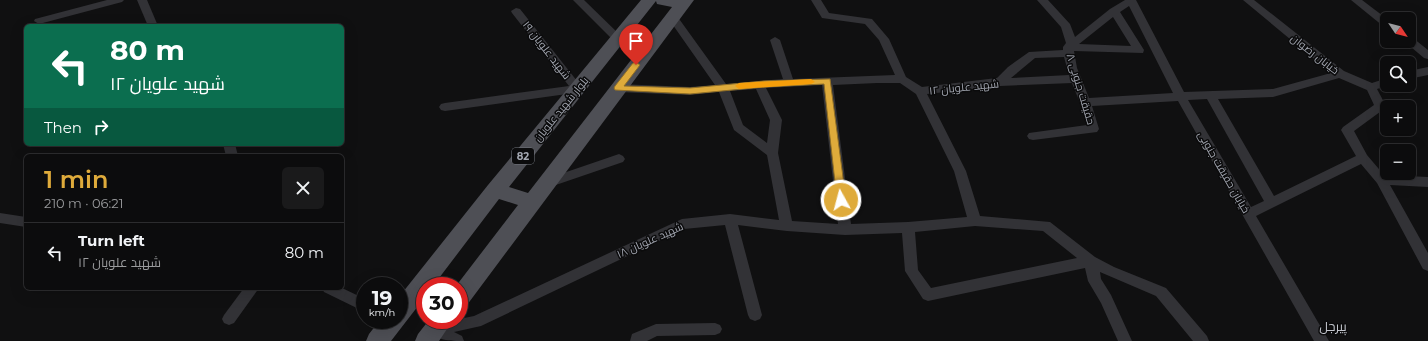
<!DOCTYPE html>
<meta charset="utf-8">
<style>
body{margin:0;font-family:Montserrat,Cairo,sans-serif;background:#1a1a1b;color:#f1f3f6;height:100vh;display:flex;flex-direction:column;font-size:15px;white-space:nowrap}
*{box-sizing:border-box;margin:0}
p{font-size:13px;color:#9a9b9d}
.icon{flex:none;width:22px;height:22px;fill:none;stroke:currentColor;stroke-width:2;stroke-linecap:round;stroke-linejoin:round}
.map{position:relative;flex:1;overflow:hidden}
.drawer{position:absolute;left:24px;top:154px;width:320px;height:136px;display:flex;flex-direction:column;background:#0c0c0d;border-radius:6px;box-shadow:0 4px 16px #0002,0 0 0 1px #2c2c2e}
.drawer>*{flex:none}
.banner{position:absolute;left:24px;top:24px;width:320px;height:122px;border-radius:6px;box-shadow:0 4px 16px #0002,0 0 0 1px #2c2c2e;background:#0b6e4f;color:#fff;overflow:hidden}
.needle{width:26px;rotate:125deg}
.controls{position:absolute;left:1380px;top:12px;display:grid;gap:8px}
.controls a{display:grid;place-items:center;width:36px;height:36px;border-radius:6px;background:#0c0c0d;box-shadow:0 4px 16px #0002,0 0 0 1px #2c2c2e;font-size:20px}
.speed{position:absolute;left:356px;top:277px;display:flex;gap:8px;font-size:20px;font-weight:700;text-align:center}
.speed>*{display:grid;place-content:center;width:52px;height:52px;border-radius:50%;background:#0c0c0d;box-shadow:0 4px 16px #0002,0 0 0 1px #2c2c2e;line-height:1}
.speed small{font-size:10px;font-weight:400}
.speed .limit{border:6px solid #d22;background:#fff;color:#111}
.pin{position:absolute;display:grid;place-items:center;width:34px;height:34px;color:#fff;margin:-41px -17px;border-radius:50% 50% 50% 0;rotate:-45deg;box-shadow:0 0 4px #0007}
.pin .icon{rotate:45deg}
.me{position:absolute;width:44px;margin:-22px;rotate:353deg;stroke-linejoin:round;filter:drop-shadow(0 0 3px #0008)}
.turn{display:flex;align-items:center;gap:14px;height:84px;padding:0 20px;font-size:18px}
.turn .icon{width:52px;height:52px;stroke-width:2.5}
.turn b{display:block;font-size:28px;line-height:34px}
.then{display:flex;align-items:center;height:38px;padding:0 20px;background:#0003;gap:8px;font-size:15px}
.round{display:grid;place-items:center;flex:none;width:42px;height:42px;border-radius:6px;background:#1a1a1b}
.head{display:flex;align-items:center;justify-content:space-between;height:68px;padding:0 20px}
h1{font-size:24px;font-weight:600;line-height:30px;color:#dfab3b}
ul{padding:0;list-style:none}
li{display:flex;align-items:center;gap:12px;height:60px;padding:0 20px;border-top:1px solid #2c2c2e}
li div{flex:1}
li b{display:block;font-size:15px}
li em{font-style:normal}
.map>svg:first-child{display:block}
</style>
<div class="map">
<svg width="1428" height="341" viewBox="0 0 1428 341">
<rect width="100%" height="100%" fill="#101011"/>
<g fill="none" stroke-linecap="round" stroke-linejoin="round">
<g fill="#323236" fill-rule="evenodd">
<polygon points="107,0 124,0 122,2 39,24 34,21 35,19"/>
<polygon points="137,0 147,0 158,26 148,26"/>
<polygon points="573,0 584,0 622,37 623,39 622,41 614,41"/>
<path d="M811,0H821L829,13L872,19L889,39L906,77L922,87L997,78L1008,67L1029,52L1063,50V47L1066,43L1061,27L1037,0H1048L1070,24L1075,37L1110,9L1125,0H1136L1184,92L1273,89L1331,73L1243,0H1254L1344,71L1372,83L1387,78V85H1390L1377,89L1386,106L1384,109L1354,131L1367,155L1384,175L1428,177V187L1390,185L1428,253V271L1423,269L1377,183L1361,164L1256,216L1329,341H1314L1178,101L1092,106L1099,129L1097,132L1033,140L1029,139L1027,136L1029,133L1087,125L1082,108L1072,83L1000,86L927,94L966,171L980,216L1050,222L1095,257L1114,267L1166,288L1207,336L1209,341H1193L1156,296L1100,272L1101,279L1111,295L1132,341H1118L1101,303L1088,281L1085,268L928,301L923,299L905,271L902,233L845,235L787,231L738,225L762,315L760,319L755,321L750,319L748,315L725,225L684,229L481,326L454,332L462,336L464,341C451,341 434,341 428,329L430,325L474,316L682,219L730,214L779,220L767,155L734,130L719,92L690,95L618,92L614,91L613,88L614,85L618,84L690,87L715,85L668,18L673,15L677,16L726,84L783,79L770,40L775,37L780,40L793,79L895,75L879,40L865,24L822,18ZM1129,6L1173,93L1089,98L1077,68L1074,51L1143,53L1144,50L1120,12ZM1113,17L1131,46L1079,44ZM1064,57L1069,75L1011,78L1035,58ZM1339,78L1367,90L1374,105L1343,127L1341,130L1356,156L1274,196L1218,99L1273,97ZM877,83H900L916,94L954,171L967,217L908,222L851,224L833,85ZM822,85L838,224L792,221L778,153L782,120L766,88ZM756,89L770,120L767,143L743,125L730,91ZM1207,99L1264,201L1251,207L1188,100ZM975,226L1043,231L1077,258L931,288L918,270L915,232Z"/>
<polygon points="1351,0 1362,0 1387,19 1387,27 1383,26"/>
<polygon points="516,8 520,9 581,86 582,89 581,92 445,111 441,110 439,107 441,104 445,103 569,86 512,13 511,11"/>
<polygon points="1409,37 1413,38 1428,50 1428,59 1424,58 1405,42 1404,41 1409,41"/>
<polygon points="1428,67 1428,75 1409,79 1409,71"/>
<polygon points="223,144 235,144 238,156 226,156"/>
<polygon points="619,154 623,156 625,159 623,162 547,188 543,186 541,183 543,180"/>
<polygon points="0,213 26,217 26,227 0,223"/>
<polygon points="244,288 259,288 234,323 229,325 224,323 222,319 224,315"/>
<polygon points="322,288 342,288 365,299 365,312 324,292"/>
<polygon points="715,323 720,325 722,329 720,333 715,335 657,336 647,341 630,341 632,334 656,324"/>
</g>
<g fill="#4e4f55" fill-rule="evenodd">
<path d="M641,0H694L467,305L459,307V286H456L518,205L499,199L433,286H425V297L391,341H366L369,334L380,320H399V297L488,185ZM656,1L657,4L672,7L528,193L509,187Z"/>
<polygon points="429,320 453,320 439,341 415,341 418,334"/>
</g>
</g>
<polygon fill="#dfab3b" stroke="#916f26" points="636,62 640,65 624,86 690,88 764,81 830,79 846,200 845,202 838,202 837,200 824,84 764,87 690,94 615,90 614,88 615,86 633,63"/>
<polygon fill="#f59e0b" points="811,79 815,82 811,84 739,89 735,86 739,83"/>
<g text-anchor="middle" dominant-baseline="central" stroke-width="3" stroke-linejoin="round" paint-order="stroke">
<rect fill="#0b0b0c" stroke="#757880" stroke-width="1" x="512" y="148" width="22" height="16" rx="3"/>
<g font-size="10" font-weight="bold" fill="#a3a7b1">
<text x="523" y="156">82</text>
</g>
<g font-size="11" fill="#a3a7b1" stroke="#0b0b0c">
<text transform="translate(547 50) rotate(52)">شهید علویان ۱۹</text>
<text transform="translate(1315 54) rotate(38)">خیابان رضوان</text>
<text transform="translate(964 87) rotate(-6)">شهید علویان ۱۲</text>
<text transform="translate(1081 89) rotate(73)">حقیقت جنوبی ۸</text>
<text transform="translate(561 109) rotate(-51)">بلوار شهید علویان</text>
<text transform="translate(1224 172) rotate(60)">خیابان حقیقت جنوبی</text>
<text transform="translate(650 240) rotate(-24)">شهید علویان ۱۸</text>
</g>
<g font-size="13" fill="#c3c6cd" stroke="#0b0b0c">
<text x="1333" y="326">پیرجل</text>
</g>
</g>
</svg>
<div class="controls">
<a><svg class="needle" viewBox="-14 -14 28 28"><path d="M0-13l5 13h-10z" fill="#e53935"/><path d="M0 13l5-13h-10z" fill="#9a9b9d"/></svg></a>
<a><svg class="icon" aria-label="search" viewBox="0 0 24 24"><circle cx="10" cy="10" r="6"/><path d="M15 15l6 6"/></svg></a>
<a>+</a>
<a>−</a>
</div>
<div class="speed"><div>19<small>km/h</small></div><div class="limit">30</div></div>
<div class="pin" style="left:636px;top:65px;background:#d93025"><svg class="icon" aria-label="arrive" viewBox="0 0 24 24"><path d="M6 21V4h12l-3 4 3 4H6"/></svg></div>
<svg class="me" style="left:841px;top:200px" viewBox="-20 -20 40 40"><circle r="17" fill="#dfab3b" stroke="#fff" stroke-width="3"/><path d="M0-11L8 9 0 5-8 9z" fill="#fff"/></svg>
<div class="banner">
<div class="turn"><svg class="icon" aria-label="left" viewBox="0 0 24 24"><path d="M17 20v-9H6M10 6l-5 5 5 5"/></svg><div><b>80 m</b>شهید علویان ۱۲</div></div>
<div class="then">Then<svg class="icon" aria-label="right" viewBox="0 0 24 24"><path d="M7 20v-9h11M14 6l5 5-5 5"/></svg></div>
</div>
<section class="drawer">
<div class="head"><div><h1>1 min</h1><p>210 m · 06:21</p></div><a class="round"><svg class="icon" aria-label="close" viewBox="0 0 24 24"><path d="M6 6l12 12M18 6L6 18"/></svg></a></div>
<ul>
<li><svg class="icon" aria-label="left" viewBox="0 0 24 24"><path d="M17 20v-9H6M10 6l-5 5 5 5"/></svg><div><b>Turn left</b><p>شهید علویان ۱۲</p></div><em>80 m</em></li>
</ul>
</section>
</div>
